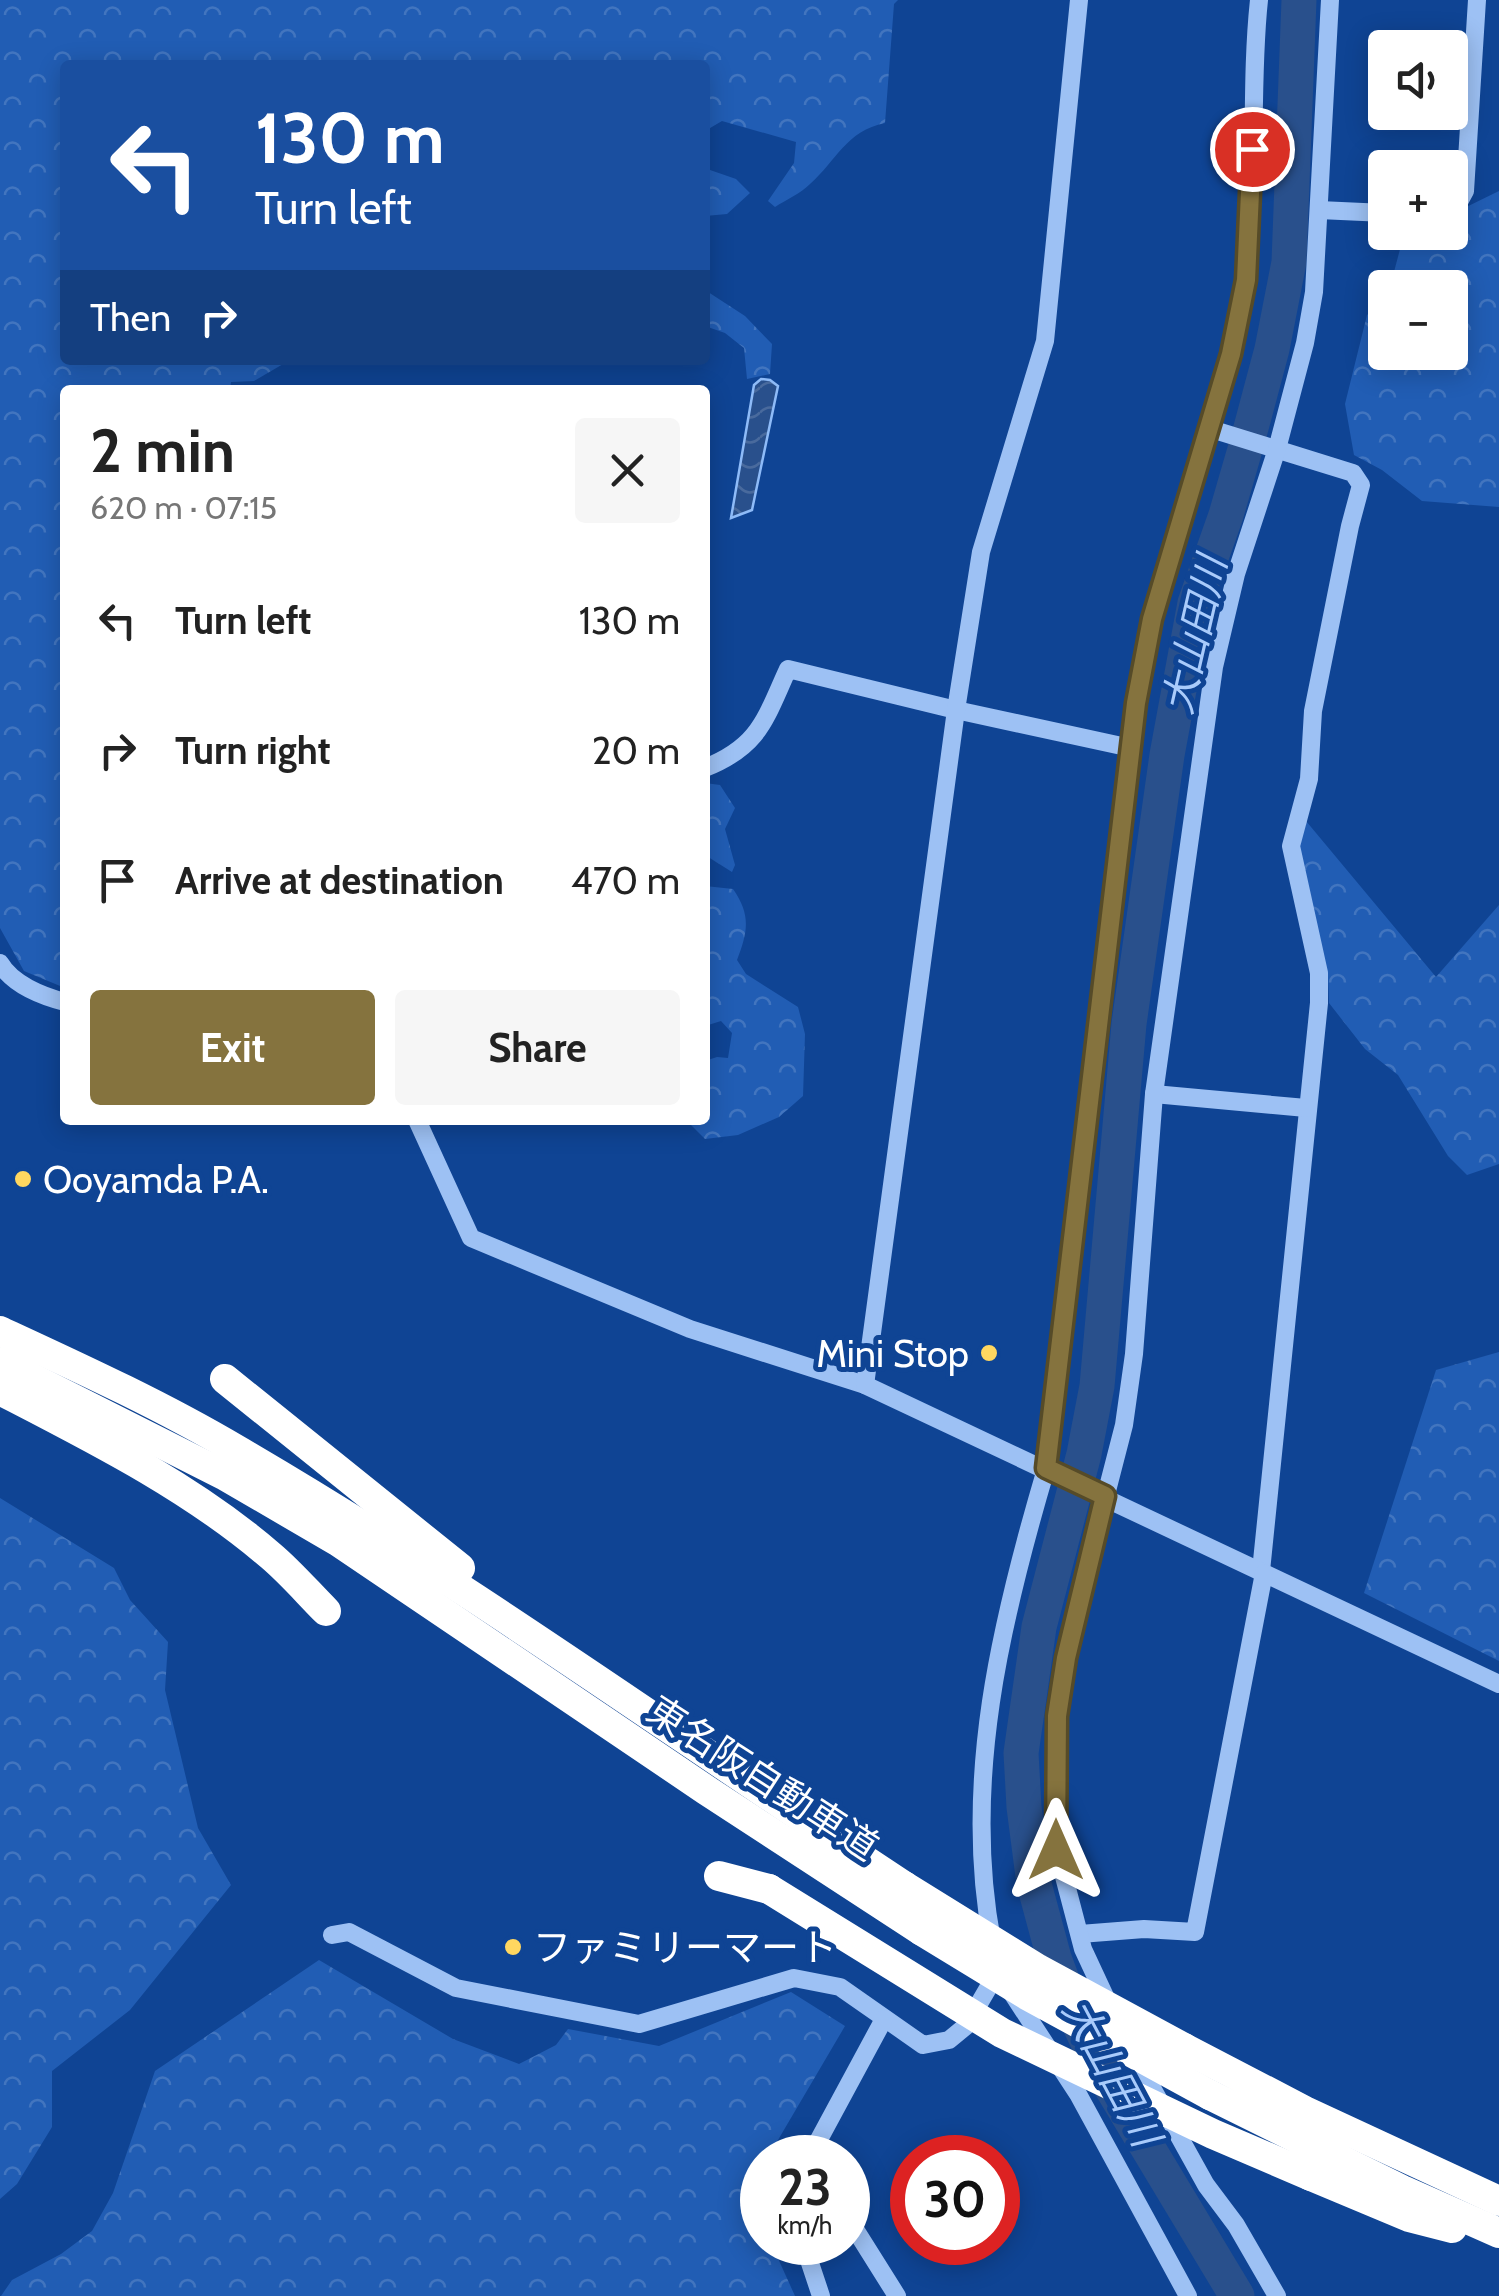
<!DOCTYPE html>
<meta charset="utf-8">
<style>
body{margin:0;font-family:Cabin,"Noto Sans JP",sans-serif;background:#f6f6f6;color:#222;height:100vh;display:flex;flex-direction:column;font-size:38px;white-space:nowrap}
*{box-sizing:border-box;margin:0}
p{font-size:32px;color:#767676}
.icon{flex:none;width:55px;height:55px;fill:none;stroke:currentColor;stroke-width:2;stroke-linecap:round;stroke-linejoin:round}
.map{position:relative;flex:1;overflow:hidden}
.side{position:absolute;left:60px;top:385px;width:650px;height:740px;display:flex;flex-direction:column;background:#fff;border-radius:10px;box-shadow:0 5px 25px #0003}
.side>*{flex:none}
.hud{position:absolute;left:60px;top:60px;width:650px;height:305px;border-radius:10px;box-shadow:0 5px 25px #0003;background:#1a4fa0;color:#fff;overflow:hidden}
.fabs{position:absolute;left:1368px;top:30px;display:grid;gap:20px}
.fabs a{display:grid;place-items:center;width:100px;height:100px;border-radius:10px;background:#fff;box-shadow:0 5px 25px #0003;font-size:50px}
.speed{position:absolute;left:740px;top:2135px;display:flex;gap:20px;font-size:50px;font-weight:700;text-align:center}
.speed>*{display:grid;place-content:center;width:130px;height:130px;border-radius:50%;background:#fff;box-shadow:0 5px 25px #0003;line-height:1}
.speed small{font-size:25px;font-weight:400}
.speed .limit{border:15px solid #d22;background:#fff;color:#111}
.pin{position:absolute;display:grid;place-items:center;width:85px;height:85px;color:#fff;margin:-42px;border:5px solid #fff;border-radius:50%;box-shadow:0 2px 10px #0007}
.me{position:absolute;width:110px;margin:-55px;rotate:0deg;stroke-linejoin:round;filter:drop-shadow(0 0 8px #0008)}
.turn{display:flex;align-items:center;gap:35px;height:210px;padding:0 30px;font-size:45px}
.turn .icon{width:130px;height:130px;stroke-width:2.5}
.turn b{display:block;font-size:70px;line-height:85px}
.then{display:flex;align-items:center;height:95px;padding:0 30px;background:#0003;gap:20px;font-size:38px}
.round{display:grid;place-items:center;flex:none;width:105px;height:105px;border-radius:10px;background:#f6f6f6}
.headline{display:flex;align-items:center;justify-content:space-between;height:170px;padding:0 30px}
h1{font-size:60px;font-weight:800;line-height:75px}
.cta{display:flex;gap:20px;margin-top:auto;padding:20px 30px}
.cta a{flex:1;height:115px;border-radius:10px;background:#85733e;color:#fff;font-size:40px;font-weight:800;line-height:115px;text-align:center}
.cta a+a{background:#f6f6f6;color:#222}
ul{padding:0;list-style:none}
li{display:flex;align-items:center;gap:30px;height:130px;padding:0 30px}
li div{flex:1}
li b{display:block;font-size:38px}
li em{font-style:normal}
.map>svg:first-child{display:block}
</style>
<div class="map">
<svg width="1499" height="2296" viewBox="0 0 1499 2296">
<defs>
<pattern id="forest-crowns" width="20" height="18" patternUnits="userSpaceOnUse" patternTransform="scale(2.5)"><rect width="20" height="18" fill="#215db4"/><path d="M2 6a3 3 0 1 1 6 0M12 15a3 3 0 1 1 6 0" fill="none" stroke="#4275bf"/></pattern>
<pattern id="water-waves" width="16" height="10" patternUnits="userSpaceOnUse" patternTransform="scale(2.5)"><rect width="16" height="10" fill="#29508c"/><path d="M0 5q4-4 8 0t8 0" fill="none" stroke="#496a9d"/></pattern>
</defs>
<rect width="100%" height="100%" fill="#0f4494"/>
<g fill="url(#forest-crowns)">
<path d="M0,0H898L894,4L885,123C846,131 837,160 810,184C801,193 786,200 775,207L768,201L794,163L796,142L722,121L705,131V65H65V360H290L254,381L231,382L230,390H65V988L24,971L0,928Z"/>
<polygon points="705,164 710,170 736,179 750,193 727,214 705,216"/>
<polygon points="1499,191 1499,507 1422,501 1382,470 1354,455 1345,404 1367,315 1385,298 1385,352 1450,352 1450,288 1390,287 1403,238 1414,233 1450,232 1450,215"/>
<polygon points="705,290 745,316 772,344 770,374 747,379 744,348 725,333 705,326"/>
<polygon points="705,783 720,785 735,808 725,829 735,865 732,872 705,855"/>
<polygon points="1306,821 1436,977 1499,905 1499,1164 1467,1175 1448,1156 1398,1075 1365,1049 1329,1003 1328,975 1298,845"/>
<path d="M705,886L733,889C751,915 748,931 737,960L746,974L798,1007L805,1034L803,1096L779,1117L738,1135L705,1139L686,1120H705V1061L717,1057L728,1058L732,1033L721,1021L705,1026Z"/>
<polygon points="1499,1352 1499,1661 1364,1593 1436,1370"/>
<polygon points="0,1498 114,1568 130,1600 168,1642 165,1690 198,1828 231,1885 130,2010 52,2071 52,2127 17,2184 0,2199"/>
<polygon points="319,1960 453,2039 519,2064 556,2045 568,2029 659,2046 791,1992 845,2026 768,2157 762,2158 762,2168 755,2184 762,2212 762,2242 771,2243 795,2296 1,2296 12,2280 61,2254 92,2231 113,2193 155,2071"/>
</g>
<polygon fill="url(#water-waves)" stroke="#8ebbf8" stroke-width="2.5" points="761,379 770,380 778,386 752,510 731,518 754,385"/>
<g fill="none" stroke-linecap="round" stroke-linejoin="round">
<polyline stroke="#29508c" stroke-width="35" points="1237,2296 1101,2070 1075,2015 1054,1958 1034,1884 1024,1807 1021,1753 1039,1627 1084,1454 1097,1386 1129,1024 1167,755 1195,603 1226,515 1248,439 1272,349 1289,262 1299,0"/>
<g stroke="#9dc1f4" stroke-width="18">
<polyline points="1450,206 1459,202 1465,191 1477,0"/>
<polyline points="1319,210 1385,213"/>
<polyline points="1211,429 1353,473 1361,485 1350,526 1313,711 1309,779 1291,846 1319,973 1319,1003 1261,1571"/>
<path d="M705,768C760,746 765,719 788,669L956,710L1131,748"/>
<path d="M0,963C12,984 42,996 65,1002"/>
<polyline points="1154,1094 1306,1108"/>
<polyline points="417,1120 471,1238 690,1329 865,1385 1499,1684"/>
<polyline points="865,1385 956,710 981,552 1045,341 1079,0"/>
<polyline points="1080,1934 1144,1929 1195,1932 1264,1573"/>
<polyline points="332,1935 349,1932 456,1988 639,2024 794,1978 840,1987 923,2045 949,2040 966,2026 998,1971"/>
<path d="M992,1941C962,1782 1001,1621 1046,1469L1136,703C1152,620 1176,540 1200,459C1217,401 1237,343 1245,282C1259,189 1249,93 1259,0"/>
<polyline points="1012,1993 1078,2094 1188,2296"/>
<polyline points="1110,2007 1083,1949 1057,1850 1057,1716 1085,1576 1124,1425 1134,1354 1154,1094 1214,667 1236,574 1277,449 1305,343 1314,292 1330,0"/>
<polyline points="1135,2057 1206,2185 1236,2225 1277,2296"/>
<polyline points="809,2158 884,2019"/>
<polyline points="848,2218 897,2296"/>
<polyline points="803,2242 821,2296"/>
</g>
<g stroke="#fff" stroke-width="30">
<path d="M0,1331C80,1368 161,1405 237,1450C467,1584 682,1740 904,1886"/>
<polyline points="0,1362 224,1475 339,1542 706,1790 922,1931"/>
<polyline points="225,1379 460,1568"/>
<path d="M0,1390C93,1438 191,1487 271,1556C291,1573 308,1593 326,1611"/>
<polyline points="719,1876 769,1889"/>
<polyline points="1184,2048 1305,2111 1499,2201"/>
<polyline points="1210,2095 1402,2190 1499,2233"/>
<polyline points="1311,2176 1409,2217 1452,2228"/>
</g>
<g stroke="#fff" stroke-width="30">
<polyline points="904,1886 1038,1969 1184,2048"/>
<polyline points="769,1889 1002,2033 1213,2134 1311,2176"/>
<polyline points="922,1931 1027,1995 1210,2095"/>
</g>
</g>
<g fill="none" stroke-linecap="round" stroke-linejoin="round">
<defs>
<polyline id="route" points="1056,1850 1057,1716 1066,1658 1105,1496 1046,1468 1136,703 1152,619 1231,354 1246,280 1252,149"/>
</defs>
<use href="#route" stroke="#564b28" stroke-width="25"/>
<use href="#route" stroke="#85733e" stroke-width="18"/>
</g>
<g fill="#ffd760" stroke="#0f4494" stroke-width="4">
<circle cx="23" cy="1179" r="10"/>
<circle cx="989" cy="1353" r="10"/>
<circle cx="513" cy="1947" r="10"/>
</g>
<g text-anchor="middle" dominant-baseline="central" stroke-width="10" stroke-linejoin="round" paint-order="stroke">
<g font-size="38" fill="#fff" stroke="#0f4494" text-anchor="start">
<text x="43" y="1179">Ooyamda P.A.</text>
<text x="969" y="1353" text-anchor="end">Mini Stop</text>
<text x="533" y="1947">ファミリーマート</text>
</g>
<g font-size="38" fill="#fff" stroke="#0f4494">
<text transform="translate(763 1778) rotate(33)">東名阪自動車道</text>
</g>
<g font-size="40" font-style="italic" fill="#a9cbfb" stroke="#0f4494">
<text transform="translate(1194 635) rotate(-77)">大山田川</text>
<text transform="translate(1112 2072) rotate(62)">大山田川</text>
</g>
</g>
</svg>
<div class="fabs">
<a><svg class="icon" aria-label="sound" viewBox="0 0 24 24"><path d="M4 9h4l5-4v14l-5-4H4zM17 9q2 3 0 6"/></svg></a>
<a>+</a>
<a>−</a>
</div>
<div class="speed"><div>23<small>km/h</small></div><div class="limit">30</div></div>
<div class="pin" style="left:1252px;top:149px;background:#d93025"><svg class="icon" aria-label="arrive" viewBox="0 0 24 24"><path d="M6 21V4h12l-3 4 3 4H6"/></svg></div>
<svg class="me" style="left:1056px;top:1850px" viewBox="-20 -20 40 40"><path d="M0-17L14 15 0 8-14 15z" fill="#85733e" stroke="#fff" stroke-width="4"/></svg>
<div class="hud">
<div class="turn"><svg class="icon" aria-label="left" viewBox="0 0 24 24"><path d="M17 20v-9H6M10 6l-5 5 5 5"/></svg><div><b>130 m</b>Turn left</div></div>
<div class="then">Then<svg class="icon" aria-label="right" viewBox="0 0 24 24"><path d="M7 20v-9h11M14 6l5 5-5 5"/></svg></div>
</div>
<section class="side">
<div class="headline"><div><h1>2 min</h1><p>620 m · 07:15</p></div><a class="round"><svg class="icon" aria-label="close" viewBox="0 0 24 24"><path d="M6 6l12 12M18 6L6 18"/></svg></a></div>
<ul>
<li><svg class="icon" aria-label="left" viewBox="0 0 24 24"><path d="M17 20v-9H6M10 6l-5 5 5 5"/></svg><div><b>Turn left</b></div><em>130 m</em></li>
<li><svg class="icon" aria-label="right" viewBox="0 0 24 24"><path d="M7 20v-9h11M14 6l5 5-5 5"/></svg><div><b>Turn right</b></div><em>20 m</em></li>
<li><svg class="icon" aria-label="arrive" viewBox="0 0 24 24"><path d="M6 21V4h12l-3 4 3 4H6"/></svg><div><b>Arrive at destination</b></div><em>470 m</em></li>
</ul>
<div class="cta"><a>Exit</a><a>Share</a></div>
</section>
</div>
